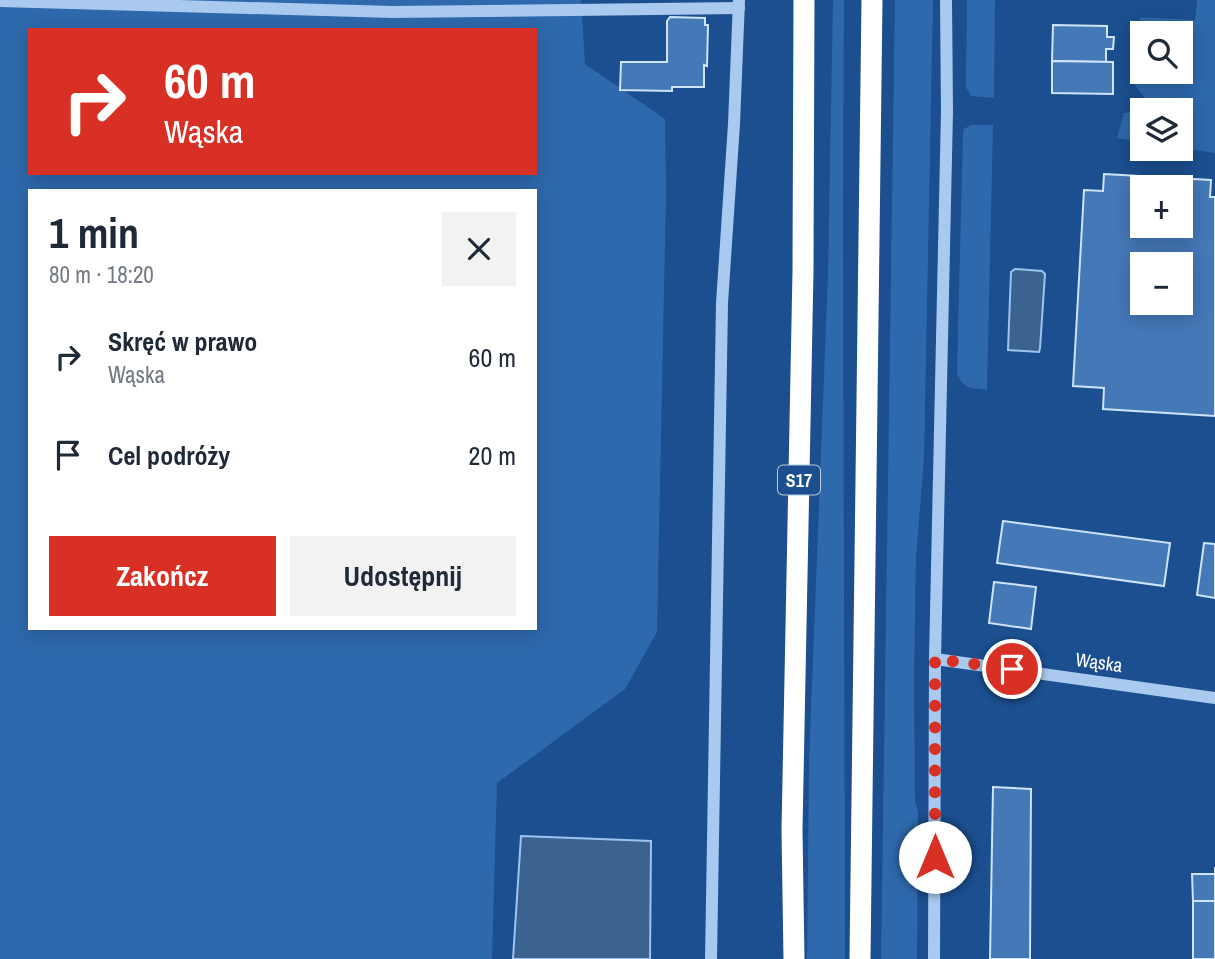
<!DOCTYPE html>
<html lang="pl">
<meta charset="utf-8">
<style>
body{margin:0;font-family:"Archivo Narrow",sans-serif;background:#f2f2f3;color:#1f2937;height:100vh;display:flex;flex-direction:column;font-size:26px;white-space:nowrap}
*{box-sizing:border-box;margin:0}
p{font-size:23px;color:#747a83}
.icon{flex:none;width:38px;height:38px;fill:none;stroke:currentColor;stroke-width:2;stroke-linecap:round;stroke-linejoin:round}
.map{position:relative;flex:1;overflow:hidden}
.details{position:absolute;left:28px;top:189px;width:509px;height:441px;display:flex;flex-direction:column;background:#fff;border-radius:0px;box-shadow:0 4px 18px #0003}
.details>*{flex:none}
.banner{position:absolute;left:28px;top:28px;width:509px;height:147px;border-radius:0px;box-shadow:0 4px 18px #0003;background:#d93025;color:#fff;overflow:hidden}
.buttons{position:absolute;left:1130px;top:21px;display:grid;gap:14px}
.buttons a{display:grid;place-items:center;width:63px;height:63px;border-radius:0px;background:#fff;box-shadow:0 4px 18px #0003;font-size:35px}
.pin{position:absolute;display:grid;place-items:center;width:60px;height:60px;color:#fff;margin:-30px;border:4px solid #fff;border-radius:50%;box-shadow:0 2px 7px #0007}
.me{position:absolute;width:77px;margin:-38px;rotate:0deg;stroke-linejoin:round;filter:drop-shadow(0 0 5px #0008)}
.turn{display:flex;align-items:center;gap:24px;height:147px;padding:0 21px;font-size:32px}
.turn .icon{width:91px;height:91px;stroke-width:2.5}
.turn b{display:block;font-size:49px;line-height:60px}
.round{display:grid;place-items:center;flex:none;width:74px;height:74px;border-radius:0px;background:#f2f2f3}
.overview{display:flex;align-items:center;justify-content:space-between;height:119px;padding:0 21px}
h1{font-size:42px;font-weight:700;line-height:52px}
.primary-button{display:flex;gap:14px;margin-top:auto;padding:14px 21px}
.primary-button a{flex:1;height:80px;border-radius:0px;background:#d93025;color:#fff;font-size:28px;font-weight:700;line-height:80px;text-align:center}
.primary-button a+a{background:#f2f2f3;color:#1f2937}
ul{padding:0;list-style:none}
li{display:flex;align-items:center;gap:21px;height:98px;padding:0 21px}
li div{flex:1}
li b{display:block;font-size:26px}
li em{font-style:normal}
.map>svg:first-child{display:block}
</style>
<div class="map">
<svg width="1215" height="959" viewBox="0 0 1215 959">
<rect width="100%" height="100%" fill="#1b4f8f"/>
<g fill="#2e69ad" fill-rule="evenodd">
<path d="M0,0H581L585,64L665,119L666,193L657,632L625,689L497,783L492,959H0ZM30,30H536V173H30ZM30,191H536V628H30Z"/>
<polygon points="833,0 844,0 843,214 845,959 807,959 809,762 828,273"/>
<polygon points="895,0 933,0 924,458 916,556 914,681 915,801 918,812 917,959 881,959"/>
<polygon points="967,0 995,0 994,98 971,96 966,87"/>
<path d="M1197,0H1215V153L1181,148V110H1152L1153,109L1133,82L1140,17L1195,20ZM1181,33V72H1143V33Z"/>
<polygon points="1143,111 1143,142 1117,138 1124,113"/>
<path d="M971,125H993L987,390C972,388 963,389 957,373L963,133L964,129Z"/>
</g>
<g fill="#3c6290" stroke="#9cc4f0" stroke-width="2">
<polygon points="1015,269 1042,271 1045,274 1040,348 1039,352 1008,350 1011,272"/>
<polygon points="521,836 651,841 650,959 513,959"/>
</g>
<g fill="#4478b7" stroke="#cfe3fa" stroke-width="2" fill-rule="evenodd">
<polygon points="670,17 705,18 705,25 708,25 707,66 704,65 704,87 672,87 672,91 620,90 621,62 667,62 667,21"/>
<polygon points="1053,25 1107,26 1107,37 1114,37 1113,49 1106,49 1106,62 1052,61"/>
<polygon points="1052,61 1113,62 1113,94 1052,93"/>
<path d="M1104,174L1211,180L1210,197H1215V416L1103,409L1104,388L1073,386L1084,190L1103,191ZM1143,187H1181V226H1143ZM1143,264H1181V303H1143Z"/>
<polygon points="1003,521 1170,543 1164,586 997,563"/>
<polygon points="1204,543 1215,544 1215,598 1197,595"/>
<polygon points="994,582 1036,587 1031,629 989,623"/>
<polygon points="993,787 1031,789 1030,959 990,959"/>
<polygon points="1215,867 1215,901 1193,901 1192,874 1215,874"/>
<rect x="1193" y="901" width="22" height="58"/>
</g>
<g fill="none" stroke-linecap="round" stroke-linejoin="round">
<g stroke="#a9c9ee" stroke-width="12">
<polyline points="0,1 393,12 739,8"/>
<polyline points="935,659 1215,698"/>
<polyline points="711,959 722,303 734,124 739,0"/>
<polyline points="934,959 935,659 947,111 946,0"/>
</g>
<g stroke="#fff" stroke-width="21">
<polyline points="794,959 792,830 803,271 804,0"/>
<polyline points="860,959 872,0"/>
</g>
</g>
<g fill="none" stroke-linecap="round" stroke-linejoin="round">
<polyline stroke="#d93025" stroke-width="12" stroke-dasharray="0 21.6" points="935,857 935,659 1012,669"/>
</g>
<g text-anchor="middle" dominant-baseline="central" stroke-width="6" stroke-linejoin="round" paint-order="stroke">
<rect fill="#1b4f8f" stroke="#bbcadd" stroke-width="2" x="778" y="465.5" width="42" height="29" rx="5"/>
<g font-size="18" font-weight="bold" fill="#fff">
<text x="799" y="480">S17</text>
</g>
<g font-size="19" fill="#fff" stroke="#1b4f8f">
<text transform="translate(1099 662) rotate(8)">Wąska</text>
</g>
</g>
</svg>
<div class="buttons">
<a><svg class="icon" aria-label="search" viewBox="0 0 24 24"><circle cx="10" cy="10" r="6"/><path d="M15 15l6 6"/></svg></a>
<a><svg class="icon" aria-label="layers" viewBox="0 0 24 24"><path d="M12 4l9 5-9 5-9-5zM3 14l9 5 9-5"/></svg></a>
<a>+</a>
<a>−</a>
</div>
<div class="pin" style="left:1012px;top:669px;background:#d93025"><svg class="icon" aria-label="arrive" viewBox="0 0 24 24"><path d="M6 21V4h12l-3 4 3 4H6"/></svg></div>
<svg class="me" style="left:935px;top:857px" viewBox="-20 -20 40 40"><circle r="19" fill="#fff"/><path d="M0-13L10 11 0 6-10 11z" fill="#d93025"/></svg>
<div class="banner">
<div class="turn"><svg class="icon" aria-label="right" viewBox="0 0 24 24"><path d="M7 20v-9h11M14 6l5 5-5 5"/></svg><div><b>60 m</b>Wąska</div></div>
</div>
<section class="details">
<div class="overview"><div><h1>1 min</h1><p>80 m · 18:20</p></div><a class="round"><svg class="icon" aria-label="close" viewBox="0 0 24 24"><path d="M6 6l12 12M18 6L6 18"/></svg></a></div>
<ul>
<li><svg class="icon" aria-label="right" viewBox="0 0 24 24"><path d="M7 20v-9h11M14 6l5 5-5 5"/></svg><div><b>Skręć w prawo</b><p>Wąska</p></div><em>60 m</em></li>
<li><svg class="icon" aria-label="arrive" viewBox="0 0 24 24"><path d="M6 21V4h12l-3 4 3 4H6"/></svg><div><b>Cel podróży</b></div><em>20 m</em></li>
</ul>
<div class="primary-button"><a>Zakończ</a><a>Udostępnij</a></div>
</section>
</div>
